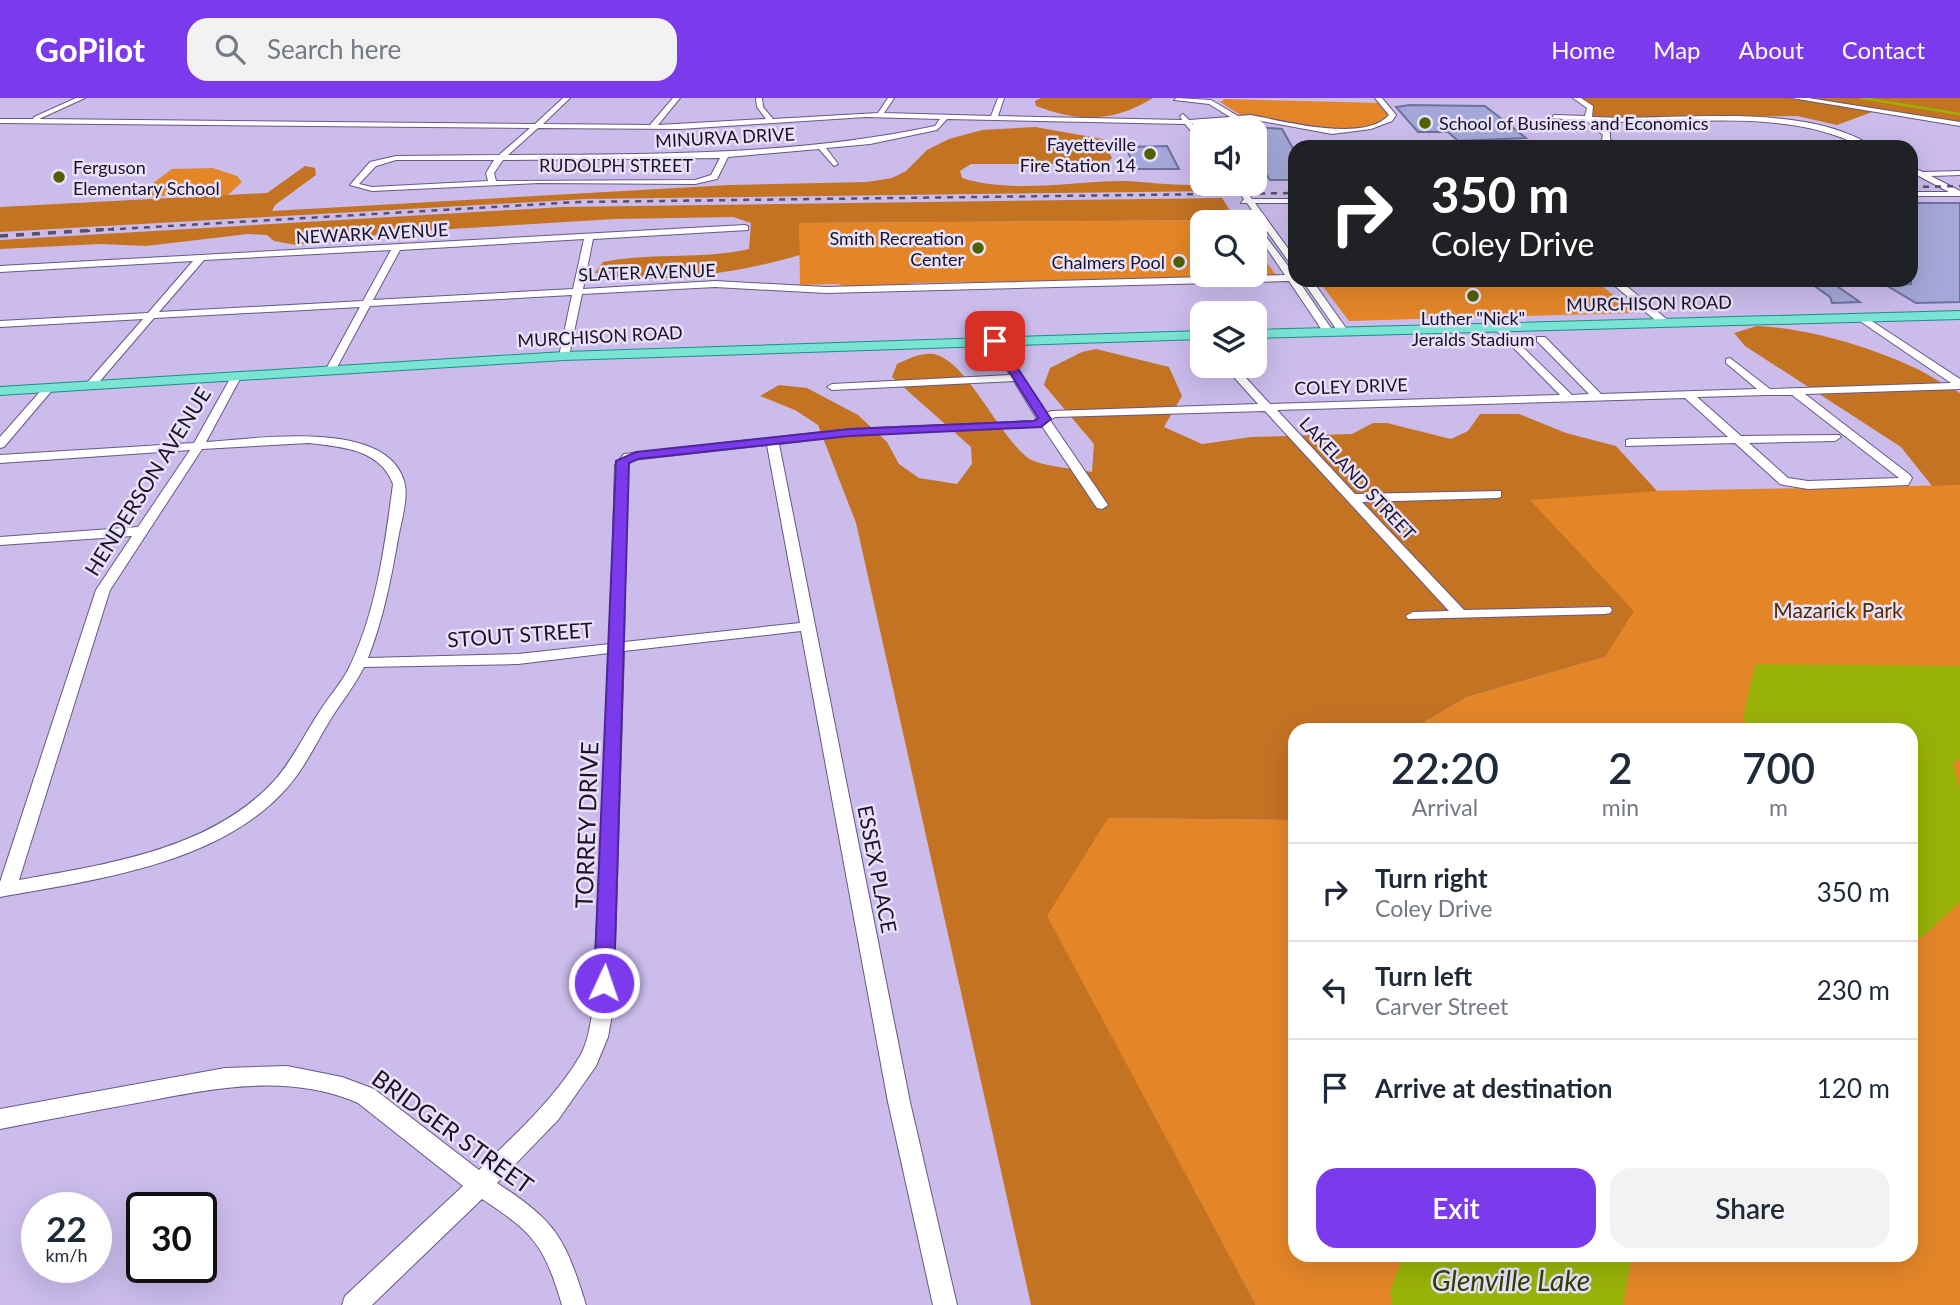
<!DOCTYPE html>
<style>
body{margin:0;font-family:Lato,sans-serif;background:#f2f2f3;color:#1f2937;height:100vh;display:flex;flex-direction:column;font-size:26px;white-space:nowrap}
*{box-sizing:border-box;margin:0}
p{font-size:23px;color:#747a83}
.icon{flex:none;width:38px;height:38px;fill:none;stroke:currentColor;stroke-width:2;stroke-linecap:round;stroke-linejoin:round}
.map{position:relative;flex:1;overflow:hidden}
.drawer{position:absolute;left:1288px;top:625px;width:630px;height:539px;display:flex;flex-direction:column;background:#fff;border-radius:21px;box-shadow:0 7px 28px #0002}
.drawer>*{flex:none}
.banner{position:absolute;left:1288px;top:42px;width:630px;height:147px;border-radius:21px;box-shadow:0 7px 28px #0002;background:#202124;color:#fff;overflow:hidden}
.fabs{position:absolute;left:1190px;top:21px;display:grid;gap:14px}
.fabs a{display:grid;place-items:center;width:77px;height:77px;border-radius:14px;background:#fff;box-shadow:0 7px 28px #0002;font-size:35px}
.speed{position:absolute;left:21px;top:1094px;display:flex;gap:14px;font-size:35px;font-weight:700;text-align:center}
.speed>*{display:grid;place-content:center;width:91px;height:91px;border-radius:50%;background:#fff;box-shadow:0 7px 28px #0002;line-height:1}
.speed small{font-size:18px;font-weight:400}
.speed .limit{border:4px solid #111;border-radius:10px;background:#fff;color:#111}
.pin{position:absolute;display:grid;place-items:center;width:60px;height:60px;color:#fff;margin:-30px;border-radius:14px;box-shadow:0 4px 10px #0006}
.me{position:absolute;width:77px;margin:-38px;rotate:3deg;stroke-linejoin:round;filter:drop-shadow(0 0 5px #0008)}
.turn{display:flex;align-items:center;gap:24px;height:147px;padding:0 28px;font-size:32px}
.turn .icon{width:91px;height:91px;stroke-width:2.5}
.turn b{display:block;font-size:49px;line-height:60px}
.eta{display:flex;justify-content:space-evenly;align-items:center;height:119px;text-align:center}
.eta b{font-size:42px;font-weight:600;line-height:49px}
.primary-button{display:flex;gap:14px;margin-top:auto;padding:14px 28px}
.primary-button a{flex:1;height:80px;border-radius:21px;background:#7c3aed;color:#fff;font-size:28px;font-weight:600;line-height:80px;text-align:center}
.primary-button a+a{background:#f2f2f3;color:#1f2937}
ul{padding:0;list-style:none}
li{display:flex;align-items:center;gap:21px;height:98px;padding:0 28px;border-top:2px solid #e0e1e3}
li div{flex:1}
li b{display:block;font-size:26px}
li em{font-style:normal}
header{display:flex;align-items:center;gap:42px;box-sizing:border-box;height:98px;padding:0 35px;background:#7c3aed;color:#fff}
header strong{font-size:33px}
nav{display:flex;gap:38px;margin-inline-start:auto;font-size:24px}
.search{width:490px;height:63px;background:#f2f2f3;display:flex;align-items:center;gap:18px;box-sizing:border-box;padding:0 24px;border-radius:21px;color:#747a83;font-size:26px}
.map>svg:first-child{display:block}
</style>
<header>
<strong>GoPilot</strong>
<div class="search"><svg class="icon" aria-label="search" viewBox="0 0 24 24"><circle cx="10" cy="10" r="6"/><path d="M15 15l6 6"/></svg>Search here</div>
<nav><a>Home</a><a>Map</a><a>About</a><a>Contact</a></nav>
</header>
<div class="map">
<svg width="1960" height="1207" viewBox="0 0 1960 1207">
<rect width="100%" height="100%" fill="#cbbcec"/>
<g fill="#e48628">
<polygon points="1225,1 1383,5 1393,17 1377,28 1332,34 1244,19 1220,4"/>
<polygon points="213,70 237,78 242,84 228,97 136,98 172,71"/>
<polygon points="1236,122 1238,124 1202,124 1202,177 1255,177 1255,148 1278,180 916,185 855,191 837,186 800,187 799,125"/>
<polygon points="1318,182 1595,182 1635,215 1349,223"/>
<polygon points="1960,387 1960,1207 1256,1207 1046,819 1107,720 1295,722 1295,1157 1911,1157 1911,632 1411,632 1467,599 1605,559 1529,401 1646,393"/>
</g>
<g fill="#c47323">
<path d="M1041,0H1153C1112,25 1079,24 1036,8L1035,3Z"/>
<polygon points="1575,0 1796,0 1875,13 1837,27 1797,18 1588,20 1592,13"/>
<polygon points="1806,0 1960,0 1960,24"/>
<path d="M1035,29L1103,41L1112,60L1106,65L1090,66H971L960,73L962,80C1013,96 1073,83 1125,83C1147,84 1169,87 1191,87V78L1201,79L1202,86H1215L1220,93L586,101L0,134V109L267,95L305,68L315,70L316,77L275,107L272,113L729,87L867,84L892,80L906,73L927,52L949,41L982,32Z"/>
<path d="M1222,100L1236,122L799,125L800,157C742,174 653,189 595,175L603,164C651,154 701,162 749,151L751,125L733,119L615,121L401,134L296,147L274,143L267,137L248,136L146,148L101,146L0,151V142L563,109Z"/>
<path d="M1757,228C1806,230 1868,248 1913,269C1929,276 1944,287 1960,295V387L1932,388L1901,349L1745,248L1734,235Z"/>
<path d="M1096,251L1169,269L1182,298L1164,329L1202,346L1251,339L1352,336L1373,325H1387L1451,341L1468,333L1480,316H1519L1566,335L1616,348L1657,393L1530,402L1634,513L1605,559L1467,599L1411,632H1295V722L1108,720L1047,818L1256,1207H1031L856,425L818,327L795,312L760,298L779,287L807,290L858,317L887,344L899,366L919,380L957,386L972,366L971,349L892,279L897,266C907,261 922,254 934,256C967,263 998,337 1028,360C1039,368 1077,371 1092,374L1094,346L1044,287L1050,270L1082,254Z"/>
</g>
<g fill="#99b208">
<polygon points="1755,566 1960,568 1960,661 1953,665 1960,692 1960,804 1922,839 1911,841 1911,632 1750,632 1743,620"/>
<polygon points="1403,1157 1632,1157 1623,1207 1392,1207 1390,1194"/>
</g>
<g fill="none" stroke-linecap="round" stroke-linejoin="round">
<polyline stroke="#99b208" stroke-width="2.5" points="1862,0 1960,16"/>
</g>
<g fill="#a3a8d8" stroke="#6d719d" stroke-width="2">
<polygon points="1410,7 1485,8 1526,40 1458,43 1448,34 1418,34 1396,9"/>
<polygon points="1255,29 1282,31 1295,54 1295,82 1270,82 1255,59"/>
<polygon points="1167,48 1179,71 1135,71 1126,49"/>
<polygon points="1911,105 1960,105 1960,204 1916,205 1886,187 1911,186"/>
<polygon points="1806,182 1828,182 1860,204 1832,205 1830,199"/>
</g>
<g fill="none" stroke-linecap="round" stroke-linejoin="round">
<defs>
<g id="minor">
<path d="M76,0H85L39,21L535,26L563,0H570L543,26L650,27L673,0H680L658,27L766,21L757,9L756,0H762L763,9L773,21L878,15L888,0H894L884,15L991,18L998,0H1004L998,18L1182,22L1180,18L1183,16L1189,22L1230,19L1209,6L1174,2L1177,0L1211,2L1238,18L1251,17C1283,23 1365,45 1389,17L1375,0H1382L1396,17L1392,23L1371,31L1332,36L1251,21L1192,26L1202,39V46L1185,26L947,21L937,32L870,46L826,50L838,66L834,68L819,51L728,59L717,81L695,86L539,85L372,93L350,87L370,64L396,58L499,57L530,30L0,25V21H33L34,19ZM866,19L940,21L935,28C794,58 651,56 508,57L538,30L680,31ZM720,60L711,77L695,82L496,83L494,75L503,62ZM396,62H494L486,75L488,83L372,89L359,86L376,68Z"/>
<path d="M1573,0H1581L1593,8L1592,19C1673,24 1804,2 1873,49C1859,49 1850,42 1837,38C1820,32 1802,28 1785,26C1722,18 1659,27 1596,23L1610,35V41L1620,49H1611L1602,42L1603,37L1587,23L1552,20L1554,17L1585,18L1587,10Z"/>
<polygon points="1792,0 1808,0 1960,24 1960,28"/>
<polygon points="1911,69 1923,74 1960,73 1960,77 1931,78 1960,93 1960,98 1911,98 1911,94 1949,94 1911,74"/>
<polygon points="1233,86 1241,86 1252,101 1295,101 1295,105 1255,105 1295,160 1295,169 1292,168 1247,105 1241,105 1244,101"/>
<path d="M1255,124L1295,177V182H1298L1333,233L1332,235H1324L1289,183L826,195L715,189L582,196L569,258L564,261L559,258L572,197L370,208L335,273L330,276L325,273L360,209L154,220L94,290H86V286L143,221L0,229V223L148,215L193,163L0,174V168L745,127L748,128V132L593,141L583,191L715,183L826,189L1285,177L1255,133ZM584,141L573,191L373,202L400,152ZM391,152L363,203L159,214L204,162Z"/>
<polygon points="1302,182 1312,182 1348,233 1347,235 1339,235"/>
<polygon points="1608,182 1619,182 1669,223 1669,227 1661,227"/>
<path d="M1861,216L1960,281V291L1805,296L1910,377L1912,380L1908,387L1808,391L1784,387L1780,386L1735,345L1626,348V342L1630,341L1728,339L1685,300L1277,312L1355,396L1501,393V399L1497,400L1362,404L1464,512L1610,509L1612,512L1610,515L1605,516L1408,521L1406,518L1413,514L1449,513L1265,313L1055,319L1050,322L1108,407L1102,411L1097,410L1042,328L850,337L779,346L910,1004L957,1207H933L888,1004L801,533L624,553L613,911L608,939L596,968L558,1022L497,1085C557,1124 565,1140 586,1207H562C544,1147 534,1135 482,1101L372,1207H342L345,1198L463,1088L358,1005C286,974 212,991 137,1005C91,1013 46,1022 0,1031V1011L225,970L287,968L342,979L374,991L479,1072C514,1037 554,1002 580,958C588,944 590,927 593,911L609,555L518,566L364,569C355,587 343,602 332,619C317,643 305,670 286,691C218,767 94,782 0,799V784L96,492L132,438L0,447V439L138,429L190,352L0,365V357L194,345L231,279L240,277L241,279L206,344C255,341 386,320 404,383C409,399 401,424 398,441C391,481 383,522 368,560L518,556L610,546L615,367L624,356L850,331L1034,323L1037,321L1014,283L832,292L827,289L832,286L1010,277L990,243L991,241H999L1045,315L1052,313L1258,306L1224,268H1235L1270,306L1560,297L1494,230V226L1498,225L1572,297L1589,296L1537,243V239H1545L1601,296L1757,291L1726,265V261L1730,260L1770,291L1951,285L1857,221L1856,219ZM1767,297H1792L1899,380L1808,383L1788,380L1749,345L1835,343L1841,339L1839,337L1741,338L1697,299ZM309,345C342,349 380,351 393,386C385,447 376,516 348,572C339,588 327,601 318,616C303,639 292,663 274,683C210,752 107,766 19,782L110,492L202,351ZM767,347L800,525L624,544L627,368L632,362Z"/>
<polygon points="45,288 54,290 4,349 0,350 0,339"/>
</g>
<g id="major">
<polygon points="1960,213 1960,221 1255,240 1255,232"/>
<polygon points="1202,233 1202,241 564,262 0,297 0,289 564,254"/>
</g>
</defs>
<use href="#minor" stroke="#675883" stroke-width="2"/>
<use href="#major" stroke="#1e8e84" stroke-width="2"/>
<use href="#minor" fill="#fff" fill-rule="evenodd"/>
<use href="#major" fill="#79e3d4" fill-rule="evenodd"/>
<g stroke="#584f6b" stroke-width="2.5" stroke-dasharray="6 6" stroke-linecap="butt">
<polyline points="1911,89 1960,88"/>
<polyline points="84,133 578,104 1295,95"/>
</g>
<polyline stroke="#584f6b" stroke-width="3.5" stroke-dasharray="8 8" stroke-linecap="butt" points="0,138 114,131"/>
</g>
<polygon fill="#7c3aed" stroke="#51269a" stroke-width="2" points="995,240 1000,243 1051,321 1041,329 850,338 638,361 629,365 614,885 611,890 597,890 594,885 616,363 636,354 850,331 1034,323 1038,320 990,243"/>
<g fill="#516002" stroke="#e8e1fa" stroke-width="2.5">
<circle cx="1425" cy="25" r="7"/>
<circle cx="1150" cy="56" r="7"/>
<circle cx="59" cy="79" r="7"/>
<circle cx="978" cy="150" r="7"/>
<circle cx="1179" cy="164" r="7"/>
<circle cx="1473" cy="198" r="7"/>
</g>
<g text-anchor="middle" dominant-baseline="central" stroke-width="5" stroke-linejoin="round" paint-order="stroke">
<g font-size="18" fill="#191324" stroke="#e8e1fa" text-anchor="end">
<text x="1439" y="25" text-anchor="start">School of Business and Economics</text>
<text x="1136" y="46">Fayetteville<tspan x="1136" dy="21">Fire Station 14</tspan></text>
<text x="73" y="69" text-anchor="start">Ferguson<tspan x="73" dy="21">Elementary School</tspan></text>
<text x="964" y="140">Smith Recreation<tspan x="964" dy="21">Center</tspan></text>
<text x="1165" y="164">Chalmers Pool</text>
<text x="1473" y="220" text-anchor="middle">Luther "Nick"<tspan x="1473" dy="21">Jeralds Stadium</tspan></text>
</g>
<g font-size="18" fill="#191324" stroke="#e8e1fa">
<text transform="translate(725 39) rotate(-3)">MINURVA DRIVE</text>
<text x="616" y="67">RUDOLPH STREET</text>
<text transform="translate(372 135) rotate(-3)">NEWARK AVENUE</text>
<text transform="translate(647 174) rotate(-2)">SLATER AVENUE</text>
<text transform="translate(1649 205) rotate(-1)">MURCHISON ROAD</text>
<text transform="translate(600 238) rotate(-3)">MURCHISON ROAD</text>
<text transform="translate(1351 288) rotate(-2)">COLEY DRIVE</text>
<text transform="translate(1358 380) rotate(47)">LAKELAND STREET</text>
</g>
<g font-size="21" fill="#191324" stroke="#e8e1fa">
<text transform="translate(147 383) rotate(-58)">HENDERSON AVENUE</text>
<text transform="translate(520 536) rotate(-4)">STOUT STREET</text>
<text transform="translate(878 771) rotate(79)">ESSEX PLACE</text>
</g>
<g font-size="21" fill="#522900" stroke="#e8e1fa">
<text x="1838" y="511">Mazarick Park</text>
</g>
<g font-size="24" fill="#191324" stroke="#e8e1fa">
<text transform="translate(586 727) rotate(-88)">TORREY DRIVE</text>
<text transform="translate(453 1033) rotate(36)">BRIDGER STREET</text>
</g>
<g font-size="28" font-style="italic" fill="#343e02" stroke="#e8e1fa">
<text x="1511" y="1182">Glenville Lake</text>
</g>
</g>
</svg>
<div class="fabs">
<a><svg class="icon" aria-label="sound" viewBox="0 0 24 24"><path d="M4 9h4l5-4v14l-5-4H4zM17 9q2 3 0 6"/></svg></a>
<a><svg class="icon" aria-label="search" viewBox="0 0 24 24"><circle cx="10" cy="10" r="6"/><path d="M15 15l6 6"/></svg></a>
<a><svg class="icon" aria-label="layers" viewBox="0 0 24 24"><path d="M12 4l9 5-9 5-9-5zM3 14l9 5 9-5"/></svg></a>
</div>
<div class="speed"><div>22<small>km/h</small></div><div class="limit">30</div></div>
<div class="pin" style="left:995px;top:243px;background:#d93025"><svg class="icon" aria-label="arrive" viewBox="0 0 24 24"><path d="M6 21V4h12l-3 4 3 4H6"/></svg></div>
<svg class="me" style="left:604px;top:885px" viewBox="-20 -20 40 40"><circle r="17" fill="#7c3aed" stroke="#fff" stroke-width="3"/><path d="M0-11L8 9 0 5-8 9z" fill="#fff"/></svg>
<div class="banner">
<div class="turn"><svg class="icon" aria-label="right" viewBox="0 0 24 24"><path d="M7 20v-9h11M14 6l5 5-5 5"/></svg><div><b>350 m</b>Coley Drive</div></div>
</div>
<section class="drawer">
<div class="eta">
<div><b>22:20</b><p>Arrival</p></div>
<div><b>2</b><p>min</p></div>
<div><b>700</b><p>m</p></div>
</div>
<ul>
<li><svg class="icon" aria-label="right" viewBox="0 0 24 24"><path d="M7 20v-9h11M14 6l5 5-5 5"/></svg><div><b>Turn right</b><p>Coley Drive</p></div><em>350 m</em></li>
<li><svg class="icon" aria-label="left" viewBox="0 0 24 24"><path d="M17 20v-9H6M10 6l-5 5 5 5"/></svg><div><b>Turn left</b><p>Carver Street</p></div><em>230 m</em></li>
<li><svg class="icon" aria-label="arrive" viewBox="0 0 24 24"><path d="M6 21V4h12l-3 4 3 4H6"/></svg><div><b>Arrive at destination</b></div><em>120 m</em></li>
</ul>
<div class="primary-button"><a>Exit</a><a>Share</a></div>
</section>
</div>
